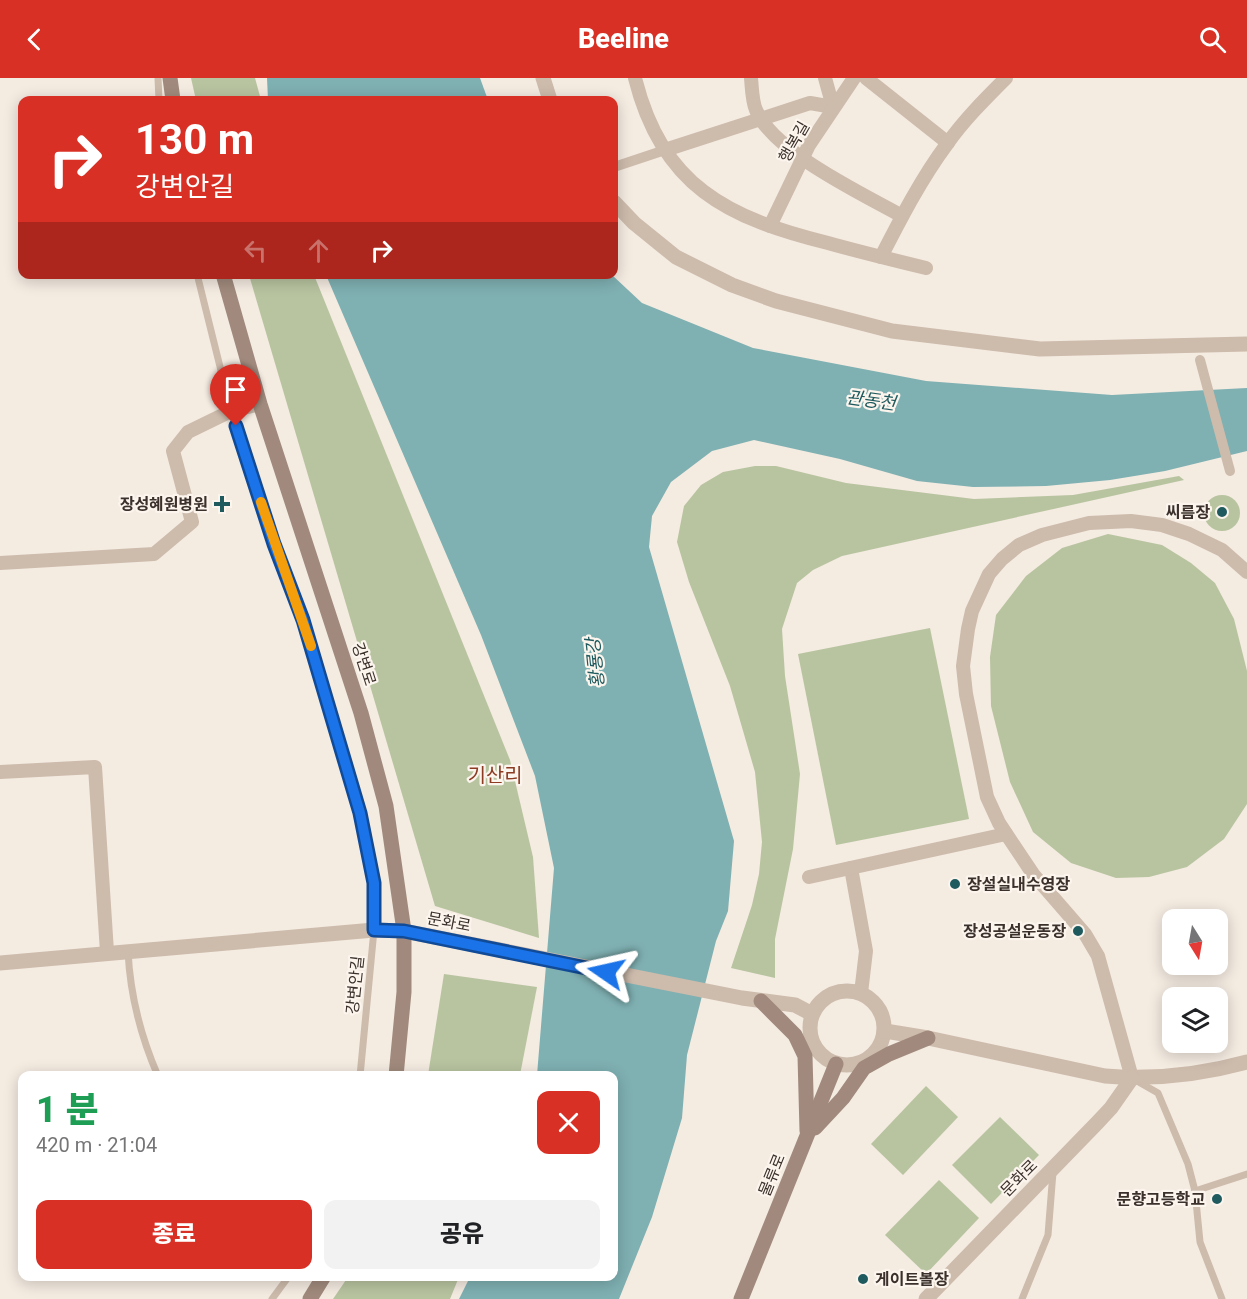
<!DOCTYPE html>
<html lang="ko">
<meta charset="utf-8">
<style>
body{margin:0;font-family:Roboto,"Noto Sans KR",sans-serif;background:#f2f2f2;color:#202124;height:100vh;display:flex;flex-direction:column;font-size:22px;white-space:nowrap}
*{box-sizing:border-box;margin:0}
p{font-size:20px;color:#757577}
.icon{flex:none;width:33px;height:33px;fill:none;stroke:currentColor;stroke-width:2;stroke-linecap:round;stroke-linejoin:round}
.map{position:relative;flex:1;overflow:hidden}
.drawer{position:absolute;left:18px;top:993px;width:600px;height:210px;display:flex;flex-direction:column;background:#fff;border-radius:12px;box-shadow:0 3px 15px #0003}
.drawer>*{flex:none}
.guide{position:absolute;left:18px;top:18px;width:600px;height:183px;border-radius:12px;box-shadow:0 3px 15px #0003;background:#d93025;color:#fff;overflow:hidden}
.needle{width:39px;rotate:169deg}
.fabs{position:absolute;left:1162px;top:831px;display:grid;gap:12px}
.fabs a{display:grid;place-items:center;width:66px;height:66px;border-radius:12px;background:#fff;box-shadow:0 3px 15px #0003;font-size:30px}
.pin{position:absolute;display:grid;place-items:center;width:51px;height:51px;color:#fff;margin:-62px -26px;border-radius:50% 50% 50% 0;rotate:-45deg;box-shadow:0 0 6px #0007}
.pin .icon{rotate:45deg}
.me{position:absolute;width:66px;margin:-33px;rotate:281deg;stroke-linejoin:round;filter:drop-shadow(0 0 4px #0008)}
.turn{display:flex;align-items:center;gap:21px;height:126px;padding:0 18px;font-size:27px}
.turn .icon{width:78px;height:78px;stroke-width:2.5}
.turn b{display:block;font-size:42px;line-height:51px}
.lanes{display:flex;align-items:center;height:57px;padding:0 18px;background:#0003;justify-content:center;gap:30px;direction:ltr}
.lanes .off{opacity:.35}
.round{display:grid;place-items:center;flex:none;width:63px;height:63px;border-radius:12px;background:#f2f2f2}
.headline{display:flex;align-items:center;justify-content:space-between;height:102px;padding:0 18px}
h1{font-size:36px;font-weight:800;line-height:45px;color:#1e9e55}
.action{display:flex;gap:12px;margin-top:auto;padding:12px 18px}
.action a{flex:1;height:69px;border-radius:12px;background:#d93025;color:#fff;font-size:24px;font-weight:800;line-height:69px;text-align:center}
.action a+a{background:#f2f2f2;color:#202124}
header{display:flex;justify-content:space-between;align-items:center;height:78px;padding:0 18px;background:#d93025;color:#fff;font-size:27px;font-weight:800}
.map>svg:first-child{display:block}
</style>
<header><svg class="icon" aria-label="back" viewBox="0 0 24 24"><path d="M15 5l-7 7 7 7"/></svg>Beeline<svg class="icon" aria-label="search" viewBox="0 0 24 24"><circle cx="10" cy="10" r="6"/><path d="M15 15l6 6"/></svg></header>
<div class="map">
<svg width="1247" height="1221" viewBox="0 0 1247 1221">
<rect width="100%" height="100%" fill="#f4ebe1"/>
<g fill="#b8c4a0">
<polygon points="191,0 255,0 261,22 196,22"/>
<polygon points="249,197 314,197 510,682 533,779 539,860 435,828"/>
<polygon points="755,388 776,388 846,405 974,421 1073,417 1179,398 1184,402 842,478 813,492 797,505 782,551 785,598 800,696 793,771 775,861 775,900 731,890 752,827 759,796 762,764 755,694 730,608 689,504 677,464 684,428 701,407 723,394"/>
<circle cx="1222" cy="435" r="18"/>
<polygon points="1108,456 1162,467 1191,485 1215,505 1234,541 1247,593 1247,726 1224,761 1187,789 1149,799 1116,800 1071,785 1033,754 1010,704 991,628 990,579 996,537 1026,498 1062,470"/>
<polygon points="930,550 969,741 836,767 798,576"/>
<polygon points="444,896 537,909 520,997 428,997"/>
<polygon points="926,1008 958,1039 903,1097 871,1066"/>
<polygon points="1000,1039 1039,1077 991,1126 952,1087"/>
<polygon points="939,1102 979,1140 926,1196 885,1157"/>
<polygon points="348,1199 348,1198 459,1199 450,1221 333,1221"/>
</g>
<g fill="#7fb0b2">
<polygon points="267,0 480,0 488,22 268,22"/>
<polygon points="326,197 612,197 642,225 753,270 926,303 1112,317 1247,310 1247,373 1165,393 1110,402 1046,408 973,409 917,403 840,381 754,362 712,373 671,404 652,438 649,469 734,763 728,833 716,863 687,977 682,1040 652,1139 619,1221 459,1221 470,1199 614,1198 614,998 537,997 554,790 535,698 481,557"/>
</g>
<g fill="none" stroke-linecap="round" stroke-linejoin="round">
<g stroke="#cdbbac" stroke-width="7">
<polyline points="158,0 159,22"/>
<polyline points="197,196 231,333 287,501 303,542 360,735 374,805 374,852 360,998"/>
<path d="M128,873C130,915 141,959 158,998"/>
<polyline points="1137,1003 1158,1015 1188,1086 1195,1113 1200,1164 1222,1221"/>
<polyline points="1195,1113 1247,1096"/>
<polyline points="272,1221 289,1198"/>
<polyline points="1022,1221 1048,1157 1053,1094"/>
</g>
<g stroke="#cdbbac" stroke-width="10">
<polyline points="614,89 665,72"/>
<polyline points="1200,282 1230,393"/>
</g>
<g stroke="#cdbbac" stroke-width="14">
<path d="M635,0C662,108 727,140 828,165C860,174 893,182 926,190"/>
<path d="M751,0C752,10 752,23 756,32C773,74 863,116 902,138"/>
<polyline points="825,0 833,29"/>
<polyline points="866,0 948,65"/>
<polyline points="665,72 810,25 833,29"/>
<polyline points="770,148 809,67 854,0"/>
<path d="M881,179C901,140 921,101 947,66C964,42 985,21 1006,0"/>
<polyline points="0,485 154,476 192,444 173,373 188,354 231,333 260,326"/>
<polyline points="0,694 95,689 107,874"/>
<polyline points="851,790 866,873 861,915"/>
<polyline points="809,799 1006,756"/>
<polyline points="1132,1000 1098,878 1085,856 1033,796 999,745 987,719 966,616 963,588 968,551 972,533 989,496 1002,481 1019,467 1042,457 1089,445 1131,443 1162,447 1189,456 1222,472 1247,494"/>
</g>
<g stroke="#cdbbac" stroke-width="15">
<polyline points="543,0 550,22"/>
<polyline points="614,124 634,145 676,179 732,207 776,223 892,253 1040,271 1247,266"/>
<polyline points="0,885 374,852 404,853 742,920 795,927 812,936"/>
<circle cx="847" cy="950" r="37"/>
<path d="M885,953L928,960L1105,998C1154,1002 1200,997 1247,984"/>
<polyline points="926,1221 1097,1045 1111,1030 1132,1000"/>
</g>
<g stroke="#a18a7d" stroke-width="15">
<polyline points="170,0 173,22"/>
<polyline points="223,196 260,326 361,635 386,728 404,853 404,914 396,998"/>
<polyline points="761,923 795,957 805,978 807,1053"/>
<polyline points="815,1050 843,1020 864,990 889,976 928,960"/>
<polyline points="310,1221 324,1198"/>
<polyline points="741,1221 836,986"/>
</g>
</g>
<g fill="none" stroke-linecap="round" stroke-linejoin="round">
<defs>
<polyline id="route" points="236,348 274,466 303,542 360,735 374,805 374,852 404,853 606,894"/>
</defs>
<use href="#route" stroke="#114b97" stroke-width="15"/>
<use href="#route" stroke="#1a73e8" stroke-width="10"/>
<polyline stroke="#f59e0b" stroke-width="10" points="261,424 311,568"/>
</g>
<g fill="#1f5a5e" stroke="#fbf5ee" stroke-width="2">
<path d="M219 417h6v6h6v6h-6v6h-6v-6h-6v-6h6z"/>
<circle cx="1222" cy="434" r="6"/>
<circle cx="955" cy="806" r="6"/>
<circle cx="1078" cy="853" r="6"/>
<circle cx="1217" cy="1121" r="6"/>
<circle cx="863" cy="1201" r="6"/>
</g>
<g text-anchor="middle" dominant-baseline="central" stroke-width="4.5" stroke-linejoin="round" paint-order="stroke">
<g font-size="16" fill="#3b302b" stroke="#fbf5ee">
<text transform="translate(794 64) rotate(-60)">행복길</text>
<text transform="translate(364 586) rotate(72)">강변로</text>
<text transform="translate(449 844) rotate(11)">문화로</text>
<text transform="translate(355 907) rotate(-84)">강변안길</text>
<text transform="translate(772 1097) rotate(-68)">물류로</text>
<text transform="translate(1019 1100) rotate(-45)">문화로</text>
</g>
<g font-size="16" font-weight="bold" fill="#3b302b" stroke="#fbf5ee" text-anchor="end">
<text x="208" y="426">장성혜원병원</text>
<text x="1210" y="434">씨름장</text>
<text x="967" y="806" text-anchor="start">장설실내수영장</text>
<text x="1066" y="853">장성공설운동장</text>
<text x="1205" y="1121">문향고등학교</text>
<text x="875" y="1201" text-anchor="start">게이트볼장</text>
</g>
<g font-size="18" font-style="italic" fill="#1f5a5e" stroke="#fbf5ee">
<text transform="translate(871 322) rotate(8)">관동천</text>
<text transform="translate(595 585) rotate(-96)">황룡강</text>
</g>
<g font-size="20" fill="#8c3b22" stroke="#fbf5ee">
<text x="495" y="697">기산리</text>
</g>
</g>
</svg>
<div class="fabs">
<a><svg class="needle" viewBox="-14 -14 28 28"><path d="M0-13l5 13h-10z" fill="#e53935"/><path d="M0 13l5-13h-10z" fill="#757577"/></svg></a>
<a><svg class="icon" aria-label="layers" viewBox="0 0 24 24"><path d="M12 4l9 5-9 5-9-5zM3 14l9 5 9-5"/></svg></a>
</div>
<div class="pin" style="left:236px;top:348px;background:#d93025"><svg class="icon" aria-label="arrive" viewBox="0 0 24 24"><path d="M6 21V4h12l-3 4 3 4H6"/></svg></div>
<svg class="me" style="left:606px;top:894px" viewBox="-20 -20 40 40"><path d="M0-17L14 15 0 8-14 15z" fill="#1a73e8" stroke="#fff" stroke-width="4"/></svg>
<div class="guide">
<div class="turn"><svg class="icon" aria-label="right" viewBox="0 0 24 24"><path d="M7 20v-9h11M14 6l5 5-5 5"/></svg><div><b>130 m</b>강변안길</div></div>
<div class="lanes"><svg class="icon off" aria-label="left" viewBox="0 0 24 24"><path d="M17 20v-9H6M10 6l-5 5 5 5"/></svg><svg class="icon off" aria-label="ahead" viewBox="0 0 24 24"><path d="M12 20V5M6 11l6-6 6 6"/></svg><svg class="icon" aria-label="right" viewBox="0 0 24 24"><path d="M7 20v-9h11M14 6l5 5-5 5"/></svg></div>
</div>
<section class="drawer">
<div class="headline"><div><h1>1 분</h1><p>420 m · 21:04</p></div><a class="round" style="background:#d93025;color:#fff"><svg class="icon" aria-label="close" viewBox="0 0 24 24"><path d="M6 6l12 12M18 6L6 18"/></svg></a></div>
<div class="action"><a>종료</a><a>공유</a></div>
</section>
</div>
